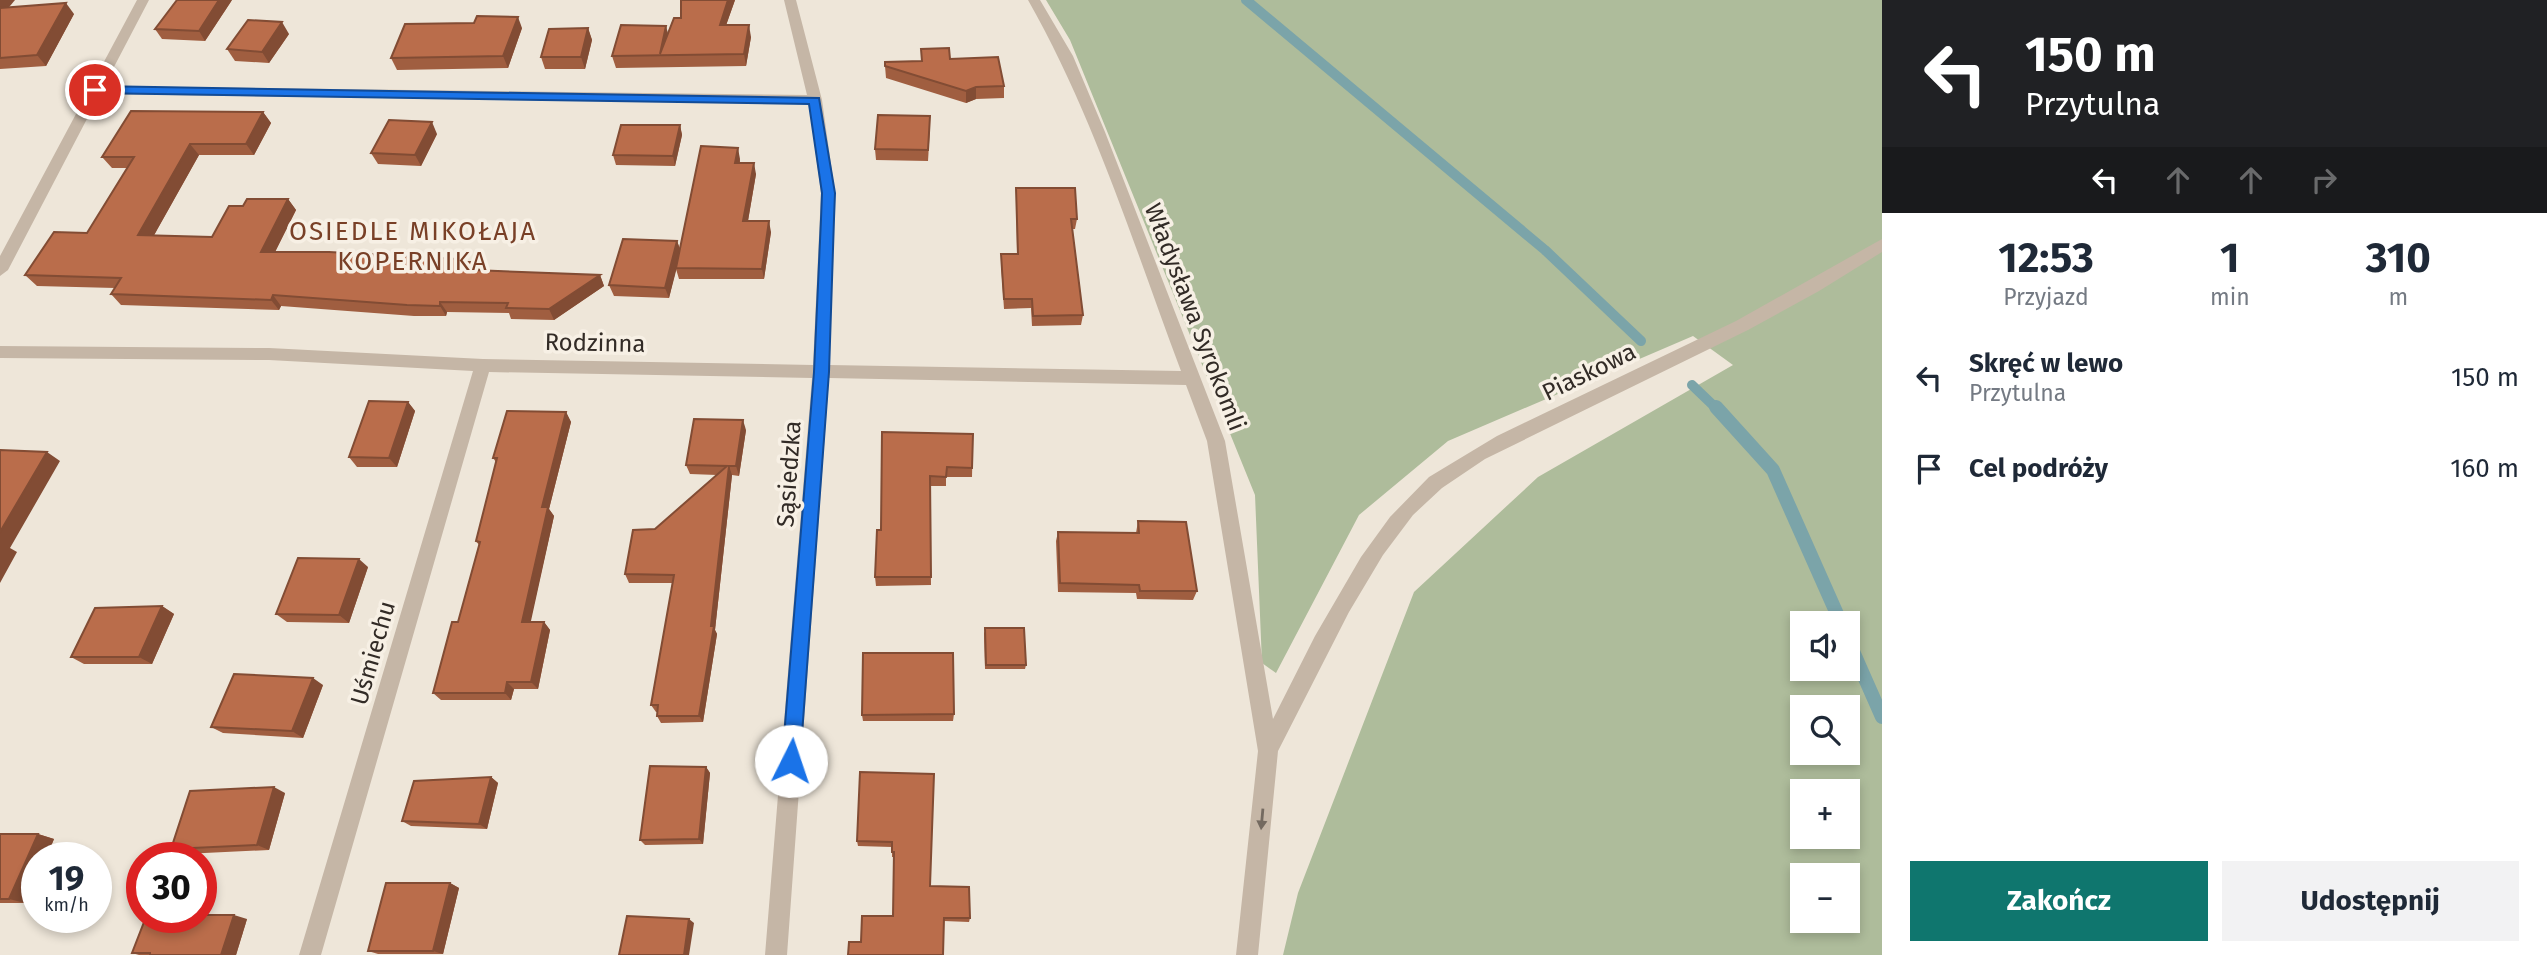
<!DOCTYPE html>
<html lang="pl">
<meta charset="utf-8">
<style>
body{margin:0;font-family:"Fira Sans",sans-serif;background:#f2f2f3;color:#1f2937;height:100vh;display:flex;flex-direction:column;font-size:26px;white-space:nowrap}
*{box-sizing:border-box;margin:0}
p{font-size:23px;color:#747a83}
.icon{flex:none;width:38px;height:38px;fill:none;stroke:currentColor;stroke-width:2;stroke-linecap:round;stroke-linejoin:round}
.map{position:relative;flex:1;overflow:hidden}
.panel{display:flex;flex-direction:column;background:#fff;width:665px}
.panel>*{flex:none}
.guide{background:#202124;color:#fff;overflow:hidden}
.controls{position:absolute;left:1790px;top:611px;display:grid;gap:14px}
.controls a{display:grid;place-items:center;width:70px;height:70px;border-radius:0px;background:#fff;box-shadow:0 4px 10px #0003;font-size:35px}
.speed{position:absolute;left:21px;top:842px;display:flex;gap:14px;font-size:35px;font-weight:700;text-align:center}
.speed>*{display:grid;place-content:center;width:91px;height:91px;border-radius:50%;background:#fff;box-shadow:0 4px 10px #0003;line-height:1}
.speed small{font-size:18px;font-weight:400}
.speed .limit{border:10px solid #d22;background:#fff;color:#111}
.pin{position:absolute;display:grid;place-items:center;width:60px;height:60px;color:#fff;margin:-30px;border:4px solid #fff;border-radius:50%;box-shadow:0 2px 7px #0007}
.me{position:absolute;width:77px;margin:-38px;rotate:4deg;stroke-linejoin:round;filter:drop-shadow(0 0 5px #0008)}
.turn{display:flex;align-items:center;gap:24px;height:147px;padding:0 28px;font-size:32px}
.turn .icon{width:91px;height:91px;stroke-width:2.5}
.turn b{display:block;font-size:49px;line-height:60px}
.lanes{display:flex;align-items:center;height:66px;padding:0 28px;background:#0003;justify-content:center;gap:35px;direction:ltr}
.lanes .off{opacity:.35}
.eta{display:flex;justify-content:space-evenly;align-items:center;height:119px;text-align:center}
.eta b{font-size:42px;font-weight:700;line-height:49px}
.button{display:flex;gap:14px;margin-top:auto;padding:14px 28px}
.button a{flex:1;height:80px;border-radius:0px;background:#0f766e;color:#fff;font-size:28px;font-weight:700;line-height:80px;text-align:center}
.button a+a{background:#f2f2f3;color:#1f2937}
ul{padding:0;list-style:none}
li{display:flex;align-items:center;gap:21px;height:91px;padding:0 28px}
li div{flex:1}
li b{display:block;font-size:26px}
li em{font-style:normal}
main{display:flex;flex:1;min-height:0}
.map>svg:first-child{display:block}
</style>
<main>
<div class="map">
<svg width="1882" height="955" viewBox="0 0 1882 955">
<rect width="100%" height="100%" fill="#eee6d9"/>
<path fill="#aebc9b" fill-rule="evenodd" d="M1046,0H1882V955H1283L1298,893L1414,592L1538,477L1733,365L1693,336L1448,441L1359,515L1276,673L1262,663L1255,495L1070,40ZM1802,623H1848V668H1802ZM1802,707H1848V752H1802ZM1802,791H1848V836H1802ZM1802,875H1848V920H1802Z"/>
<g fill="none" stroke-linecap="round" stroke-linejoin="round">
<g stroke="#7ba4a9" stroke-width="10">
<polyline points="1246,0 1545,250 1641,341"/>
<polyline points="1692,385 1717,409"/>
</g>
<g stroke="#7ba4a9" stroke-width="14">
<polyline points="1716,407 1773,470 1841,623"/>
<polyline points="1848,640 1882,717"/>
</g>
<path fill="#c5b6a6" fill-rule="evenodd" d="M137,0H149L104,86L807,95L784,0H796L822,100L835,193L829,365L1181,371C1134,246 1094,116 1028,0H1040L1073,56L1105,132L1225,441L1273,719L1315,636L1361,557L1390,517L1429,477L1497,436L1736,321L1882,239V252L1819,291L1748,330L1485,459L1442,488L1413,515L1383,555L1349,612L1278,751L1258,955H1236L1258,751L1207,441L1186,385L829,378L787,955H765L812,378L489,372L321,955H299L473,371L269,360L0,358V346L269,348L483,359L813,365L821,193L809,104L100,94L8,270L0,276V256Z"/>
</g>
<g fill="#a05e40">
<polygon points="0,0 9,7 74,14 46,66 0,69"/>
<polygon points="232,0 205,41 162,39 155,29"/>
<polygon points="681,0 735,0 726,25 751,37 746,66 616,68 612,56 668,33 681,18"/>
<polygon points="474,23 522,28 508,68 397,70 391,58"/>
<polygon points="588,28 592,40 585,69 545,69 541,57"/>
<polygon points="289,34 269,63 235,61 227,49"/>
<polygon points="921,49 950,59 1004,86 1004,98 976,99 966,103 886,78 885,66 921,61"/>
<polygon points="263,112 271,123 254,155 199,155 154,235 212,237 243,206 288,199 296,210 275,252 476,262 480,270 600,275 604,286 554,320 511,319 509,313 447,312 446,316 414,316 281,306 279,310 121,305 111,294 115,288 37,286 25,275 87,233 127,168 112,168 102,157"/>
<polygon points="680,125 682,135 675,166 616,165 613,155"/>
<polygon points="930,127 928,161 876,160 875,149"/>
<polygon points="437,134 421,166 378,164 371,153"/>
<polygon points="740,159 740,163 756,174 748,221 771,232 764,279 679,279 676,269 669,298 614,296 609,285 677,241 680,249"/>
<polygon points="1016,188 1077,219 1075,229 1072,229 1083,315 1081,325 1032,326 1031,308 1004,309 1001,264 1001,254 1017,254"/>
<polygon points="408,402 415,411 397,467 357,467 349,457"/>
<polygon points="566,412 571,422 549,509 554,516 530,622 544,622 550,630 538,689 514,689 511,700 441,700 433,693 458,622 479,545 476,541 496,462 493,458"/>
<polygon points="746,430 739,476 732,475 715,630 717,634 703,722 661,723 657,716 657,712 656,712 651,705 673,583 629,583 625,574 655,529 717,475 690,474 686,465"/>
<polygon points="882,432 973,434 972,477 946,477 946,486 930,486 931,585 876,586 875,577 881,530"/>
<polygon points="1138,521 1197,591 1193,600 1137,599 1136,593 1058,592 1056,541 1058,532 1136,533"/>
<polygon points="368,567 349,623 287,622 276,614"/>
<polygon points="162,606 174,614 152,664 84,664 71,657"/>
<polygon points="984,632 1026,665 1025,669 985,669"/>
<polygon points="323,685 303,738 223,733 211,727"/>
<polygon points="954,714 953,721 863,721 862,715"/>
<polygon points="706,767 710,773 703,844 645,845 640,840"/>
<polygon points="860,772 930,886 970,918 969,922 944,921 861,942 893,916 894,857 892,857 892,847 858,846 857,841"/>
<polygon points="491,777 498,783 487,829 411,826 402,821"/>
<polygon points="285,793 269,850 184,854 171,849"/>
<polygon points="0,834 38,834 54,839 46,858 37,858 25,903 0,903"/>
<polygon points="450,883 459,888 443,954 378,954 368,951"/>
<polygon points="247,919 236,955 139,955 132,953"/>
</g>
<g fill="#824c34">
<polygon points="0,0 15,0 0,18"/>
<polygon points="219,0 232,0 205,41 199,31"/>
<polygon points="728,0 735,0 722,37 720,25"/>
<polygon points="66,3 74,14 46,66 37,55"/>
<polygon points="518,17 522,28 508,68 503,56"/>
<polygon points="282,22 289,34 269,63 262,52"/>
<polygon points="749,25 751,37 746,66 744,54"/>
<polygon points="666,26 669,37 660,54"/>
<polygon points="588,28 592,40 585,69 581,57"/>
<polygon points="976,87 976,99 966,103 966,91"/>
<polygon points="263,112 271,123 254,155 246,144"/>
<polygon points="432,122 437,134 421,166 415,155"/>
<polygon points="680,125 682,135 675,166 673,156"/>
<polygon points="190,144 199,155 148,246 138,235"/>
<polygon points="738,148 740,159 738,174 735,163"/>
<polygon points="754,163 756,174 746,232 743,221"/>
<polygon points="288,199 296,210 270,262 261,252"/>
<polygon points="769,221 771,232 764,279 762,269"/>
<polygon points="677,241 681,252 669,298 665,288"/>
<polygon points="476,262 482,273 473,270"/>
<polygon points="600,275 604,286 554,320 549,309"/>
<polygon points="273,295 281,306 279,310 271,300"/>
<polygon points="440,302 447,312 446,316 440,306"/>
<polygon points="408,402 415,411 397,467 389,458"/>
<polygon points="566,412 571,422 549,509 554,516 529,630 522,622 542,507"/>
<polygon points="743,420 746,430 739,476 736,466"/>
<polygon points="47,452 60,461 10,548 17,552 0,583 0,532"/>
<polygon points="729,466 732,475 715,630 717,634 703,722 699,716"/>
<polygon points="359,559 368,567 349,623 339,615"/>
<polygon points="162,606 174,614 152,664 139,657"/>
<polygon points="544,622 550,630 538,689 531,682"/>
<polygon points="313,678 323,685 303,738 292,731"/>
<polygon points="507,682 514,689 511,700 505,693"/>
<polygon points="706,767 710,773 703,844 699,839"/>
<polygon points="491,777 498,783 487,829 479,824"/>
<polygon points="274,787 285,793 269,850 257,845"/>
<polygon points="38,834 54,839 46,858 37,858 37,877 25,903 9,899"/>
<polygon points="450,883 459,888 443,954 433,951"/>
<polygon points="234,915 247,919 236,955 221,955"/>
<polygon points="689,919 694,923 689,955 684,955"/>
</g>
<g fill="#ba6d4b" stroke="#824c34" stroke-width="2">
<polygon points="177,0 219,0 199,31 155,29"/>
<polygon points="681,0 728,0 720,25 749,25 744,54 612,56 621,25 666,26 660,54 674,18 681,18"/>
<polygon points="66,3 37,55 0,58 0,8"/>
<polygon points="477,16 518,17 503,56 391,58 405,24 474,23"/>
<polygon points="248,20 282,22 262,52 227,49"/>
<polygon points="588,28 581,57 541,57 549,29"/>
<polygon points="949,48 950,59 998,57 1004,86 976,87 966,91 885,66 885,62 922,61 921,49"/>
<polygon points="131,111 263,112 246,144 190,144 138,235 212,237 229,206 243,206 247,199 288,199 261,252 329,252 457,259 456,262 476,262 473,270 600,275 549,309 506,308 508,303 440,302 440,306 407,305 273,295 271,300 111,294 121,278 25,275 54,232 87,233 134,157 102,157"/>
<polygon points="878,115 930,116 928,150 875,149"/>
<polygon points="389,120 432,122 415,155 371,153"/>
<polygon points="621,125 680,125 673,156 613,155"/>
<polygon points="701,146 738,148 735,163 754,163 743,221 769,221 762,269 676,268"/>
<polygon points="1016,188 1075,188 1077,219 1071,219 1083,315 1033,316 1032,299 1004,299 1001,254 1018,254"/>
<polygon points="623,239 677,241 665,288 609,285"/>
<polygon points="369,401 408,402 389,458 349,457"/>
<polygon points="507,411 566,412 542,507 548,507 522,622 544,622 531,682 507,682 505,693 433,693 452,622 458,622 480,542 476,541 497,458 493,458"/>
<polygon points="694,419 743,420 736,466 729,466 711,626 714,626 699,716 657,716 658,705 651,705 674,575 625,574 633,530 655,529 727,466 686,465"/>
<polygon points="882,432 973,434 972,468 947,467 946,477 930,476 931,577 875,577 877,530 881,530"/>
<polygon points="0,450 47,452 0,532"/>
<polygon points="1138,521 1186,522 1197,591 1140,591 1139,585 1060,583 1058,532 1139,533"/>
<polygon points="298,558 359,559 339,615 276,614"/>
<polygon points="162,606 139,657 71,657 95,608"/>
<polygon points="985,628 1024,628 1026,665 986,665"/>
<polygon points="863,653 953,653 954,714 862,715"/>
<polygon points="234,674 313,678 292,731 211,727"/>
<polygon points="650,766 706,767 699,839 640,840"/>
<polygon points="860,772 934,774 930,886 969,887 970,918 944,918 943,955 848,955 849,942 861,942 862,916 893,916 894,852 892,852 892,842 857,841"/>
<polygon points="491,777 479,824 402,821 414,781"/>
<polygon points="274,787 257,845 171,849 190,791"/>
<polygon points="0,834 38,834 9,899 0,899"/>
<polygon points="386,883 450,883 433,951 368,951"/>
<polygon points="201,915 234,915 221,955 150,955 150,953 132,953 146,917 201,917"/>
<polygon points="627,916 689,919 684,955 619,955"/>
</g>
<defs><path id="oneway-solid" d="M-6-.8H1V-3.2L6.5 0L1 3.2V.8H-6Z" transform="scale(1.75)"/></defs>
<use fill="#746a60" href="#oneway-solid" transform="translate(1262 819) rotate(95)"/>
<polygon fill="#1a73e8" stroke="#114b97" stroke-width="2" points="95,86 819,98 835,193 834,219 829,372 800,761 798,767 791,770 785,767 782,761 814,372 821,219 822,193 809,104 91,93 89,90"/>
<g text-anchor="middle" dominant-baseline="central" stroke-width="7" stroke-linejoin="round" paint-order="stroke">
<g font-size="24" fill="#322b26" stroke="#f7f0e5">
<text transform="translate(1195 317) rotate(69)">Władysława Syrokomli</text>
<text transform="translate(595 343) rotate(1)">Rodzinna</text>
<text transform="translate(1589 372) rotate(-26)">Piaskowa</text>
<text transform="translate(789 474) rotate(-86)">Sąsiedzka</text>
<text transform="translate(373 653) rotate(-74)">Uśmiechu</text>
</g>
<g font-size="26" letter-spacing="2" fill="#794027" stroke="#f7f0e5">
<text x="413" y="231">OSIEDLE MIKOŁAJA<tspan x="413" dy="30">KOPERNIKA</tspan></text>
</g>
</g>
</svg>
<div class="controls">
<a><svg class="icon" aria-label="sound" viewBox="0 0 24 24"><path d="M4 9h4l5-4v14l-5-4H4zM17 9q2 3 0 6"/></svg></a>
<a><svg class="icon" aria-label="search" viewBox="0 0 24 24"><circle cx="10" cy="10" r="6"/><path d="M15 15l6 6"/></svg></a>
<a>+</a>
<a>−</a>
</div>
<div class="speed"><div>19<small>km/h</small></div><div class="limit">30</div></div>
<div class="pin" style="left:95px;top:90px;background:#d93025"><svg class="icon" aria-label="arrive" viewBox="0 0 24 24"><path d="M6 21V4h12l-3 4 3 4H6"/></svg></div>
<svg class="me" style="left:791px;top:761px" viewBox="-20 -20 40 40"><circle r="19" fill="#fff"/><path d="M0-13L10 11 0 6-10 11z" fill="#1a73e8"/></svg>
</div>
<section class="panel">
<div class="guide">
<div class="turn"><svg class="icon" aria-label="left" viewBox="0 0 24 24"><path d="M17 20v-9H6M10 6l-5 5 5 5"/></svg><div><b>150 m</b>Przytulna</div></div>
<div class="lanes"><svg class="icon" aria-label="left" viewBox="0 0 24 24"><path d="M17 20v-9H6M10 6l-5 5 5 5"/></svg><svg class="icon off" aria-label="ahead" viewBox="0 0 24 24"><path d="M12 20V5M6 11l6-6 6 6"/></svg><svg class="icon off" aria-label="ahead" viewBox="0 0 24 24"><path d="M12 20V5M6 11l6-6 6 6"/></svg><svg class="icon off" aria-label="right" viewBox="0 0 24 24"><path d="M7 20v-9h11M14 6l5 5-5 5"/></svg></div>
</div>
<div class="eta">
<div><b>12:53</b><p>Przyjazd</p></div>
<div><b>1</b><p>min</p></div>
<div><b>310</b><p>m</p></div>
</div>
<ul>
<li><svg class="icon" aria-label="left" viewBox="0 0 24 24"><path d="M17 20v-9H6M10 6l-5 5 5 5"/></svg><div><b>Skręć w lewo</b><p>Przytulna</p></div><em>150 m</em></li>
<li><svg class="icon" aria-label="arrive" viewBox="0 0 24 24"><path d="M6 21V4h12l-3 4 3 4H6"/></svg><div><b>Cel podróży</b></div><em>160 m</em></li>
</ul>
<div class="button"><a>Zakończ</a><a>Udostępnij</a></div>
</section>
</main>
